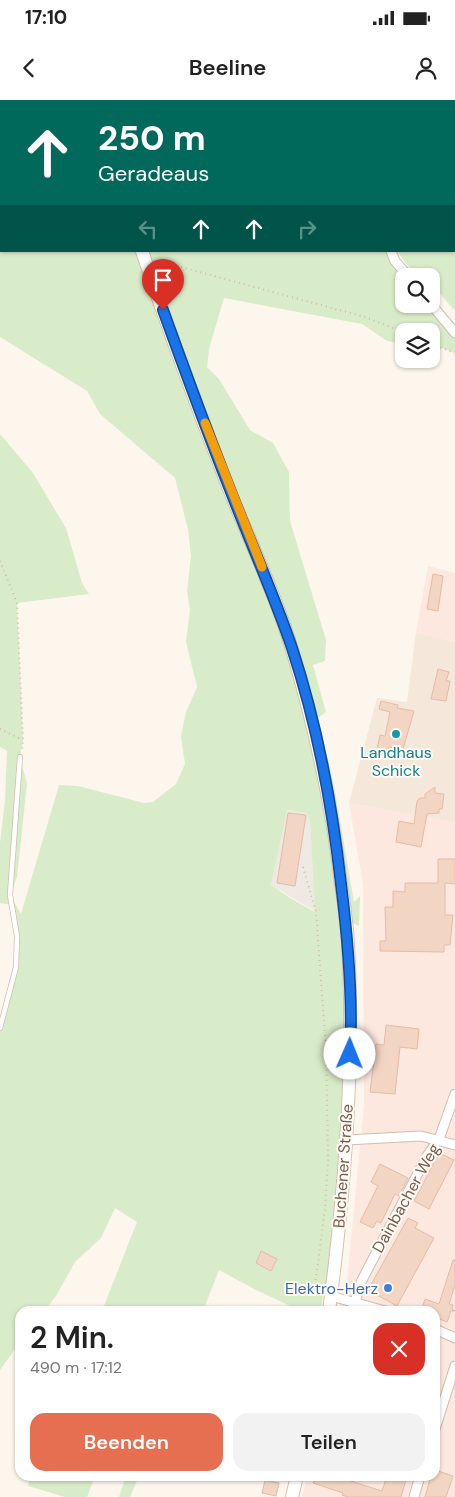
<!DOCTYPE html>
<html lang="de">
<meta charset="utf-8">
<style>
body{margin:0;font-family:"DM Sans",sans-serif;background:#f2f2f2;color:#222;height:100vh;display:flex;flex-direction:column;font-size:19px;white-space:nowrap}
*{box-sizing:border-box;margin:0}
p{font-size:16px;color:#767676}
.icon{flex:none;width:28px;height:28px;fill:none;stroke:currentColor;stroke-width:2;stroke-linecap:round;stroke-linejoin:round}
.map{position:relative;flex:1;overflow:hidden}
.drawer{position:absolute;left:15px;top:1206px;width:425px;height:175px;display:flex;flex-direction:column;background:#fff;border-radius:15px;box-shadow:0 1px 4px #0004}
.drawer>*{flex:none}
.guide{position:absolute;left:0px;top:0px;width:455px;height:152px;box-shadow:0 1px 4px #0004;background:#00695c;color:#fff;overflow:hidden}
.tools{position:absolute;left:395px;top:168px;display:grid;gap:10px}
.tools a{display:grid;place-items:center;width:45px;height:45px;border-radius:10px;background:#fff;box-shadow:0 1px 4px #0004;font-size:25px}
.pin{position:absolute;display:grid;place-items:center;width:42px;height:42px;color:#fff;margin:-51px -21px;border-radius:50% 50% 50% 0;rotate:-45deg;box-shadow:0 0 5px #0007}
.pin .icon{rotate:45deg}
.me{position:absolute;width:55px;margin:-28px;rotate:1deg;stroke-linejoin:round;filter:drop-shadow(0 0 4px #0008)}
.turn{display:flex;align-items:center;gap:18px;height:105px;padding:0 15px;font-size:22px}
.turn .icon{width:65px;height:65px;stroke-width:2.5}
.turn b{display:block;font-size:35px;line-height:42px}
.lanes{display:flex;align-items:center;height:48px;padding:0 15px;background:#0003;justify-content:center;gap:25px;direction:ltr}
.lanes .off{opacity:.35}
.round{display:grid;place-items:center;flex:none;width:52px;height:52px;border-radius:15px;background:#f2f2f2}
.headline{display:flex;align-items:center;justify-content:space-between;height:85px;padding:0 15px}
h1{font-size:30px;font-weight:600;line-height:38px}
.primary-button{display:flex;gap:10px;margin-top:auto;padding:10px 15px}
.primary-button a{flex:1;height:58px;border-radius:15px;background:#e76f51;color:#fff;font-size:20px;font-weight:600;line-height:58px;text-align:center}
.primary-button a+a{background:#f2f2f2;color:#222}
.status{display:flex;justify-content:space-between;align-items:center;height:35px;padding:0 25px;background:#fff;direction:ltr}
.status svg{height:14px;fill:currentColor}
header{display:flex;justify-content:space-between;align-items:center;height:65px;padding:0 15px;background:#fff;font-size:22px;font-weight:600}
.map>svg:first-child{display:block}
</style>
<div class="status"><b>17:10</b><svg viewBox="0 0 49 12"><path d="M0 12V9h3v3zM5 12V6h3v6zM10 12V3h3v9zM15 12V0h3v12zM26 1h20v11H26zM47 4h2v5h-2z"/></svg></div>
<header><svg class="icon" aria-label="back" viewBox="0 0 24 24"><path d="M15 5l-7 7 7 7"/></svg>Beeline<svg class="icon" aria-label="person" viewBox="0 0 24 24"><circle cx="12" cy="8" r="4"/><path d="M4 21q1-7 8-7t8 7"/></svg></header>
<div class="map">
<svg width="455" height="1397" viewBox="0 0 455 1397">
<rect width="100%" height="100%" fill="#fdf6ec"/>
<polygon fill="#f5e8da" points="416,532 455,542 455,723 349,703 377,598 407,602"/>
<g fill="#fde8e0">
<polygon points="428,466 455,473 455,542 416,532"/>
<polygon points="349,703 455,723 455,1397 302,1397 307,1376 435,1376 435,1211 342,1211 346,1192 364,1005 363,784"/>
</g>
<polygon fill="#efe9e4" points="286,710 307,713 310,720 316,812 271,785"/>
<g fill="#d8ecc9" fill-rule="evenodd">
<polygon points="0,0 343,0 343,1 1,1 0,41"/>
<path d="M0,112L1,151H391L404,176V204H431L455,233V253L431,244V231H404V244L387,241L362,224L224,198L209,249L207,267L219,279L250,330L273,343L289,372L290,421L326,540L325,561L313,565L326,612L318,618L334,685L354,802L360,796L359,826L346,820L351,937L331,1196L323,1195L321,1211H299V1210L256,1190L219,1170L203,1211H102L137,1122L115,1108L101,1138L75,1162L56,1196L44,1211H20V1242L0,1270V928L16,867L17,836L12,805L0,803V743L5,700L7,651L0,647V334L33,373L66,428L82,483L89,494L17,503L23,640L20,657L27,684L17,777L10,795L21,814L59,685L78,686L144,703L153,702L176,684L185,664L181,636L186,612L197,587L186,542L190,510L187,491L191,456L188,429L175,378L100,314L87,291L0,237ZM287,710L307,713L310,720L315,812L290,798L271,785Z"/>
<path d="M454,149L455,150V211L431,183V176C415,176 405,165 398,151H454Z"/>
<polygon points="30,1376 95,1376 87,1397 65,1397 28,1386"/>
<polygon points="126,1376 139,1376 130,1397 119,1397"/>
</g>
<g fill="#f3d5c3" stroke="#e6bba3">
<polygon points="433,474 443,476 438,511 427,509"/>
<polygon points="438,569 449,572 446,581 450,581 446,601 431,599"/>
<polygon points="381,601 398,605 397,608 414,611 403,649 389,647 387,656 376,654 380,635 385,636 390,612 379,609"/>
<polygon points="435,687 435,693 444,694 442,709 439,709 439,713 427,714 421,747 396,742 399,721 414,724 417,701 420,698 425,698 425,694"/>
<polygon points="288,713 306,715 295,786 277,783"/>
<polygon points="438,759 455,759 455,784 445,783 445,815 453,815 450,845 444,845 444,852 380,851 380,841 386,841 385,807 393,807 393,791 405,792 405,783 438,783"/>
<polygon points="386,925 419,929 417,949 400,947 395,994 370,992 376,944 384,945"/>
<polygon points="439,1053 454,1060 429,1109 414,1101"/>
<polygon points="380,1064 408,1078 399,1096 395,1094 381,1123 377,1121 373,1128 360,1122 378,1086 371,1082"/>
<polygon points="408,1118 418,1123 415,1128 434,1138 397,1206 368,1190"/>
<polygon points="261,1151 277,1159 271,1171 256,1163"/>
<polygon points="453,1160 455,1160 455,1185 449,1204 453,1205 452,1209 455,1211 451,1211 447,1222 435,1217 435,1211 421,1211 425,1199 439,1204"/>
<polygon points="435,1370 453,1376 446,1397 425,1397 431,1376 435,1376"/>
<polygon points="316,1376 335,1376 382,1391 387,1376 407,1376 401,1397 348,1397 342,1395 343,1393 313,1383"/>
<polygon points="265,1380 279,1383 276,1396 262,1393"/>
</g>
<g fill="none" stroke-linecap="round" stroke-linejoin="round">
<defs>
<polyline id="service" points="0,928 16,867 17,836 10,795 20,657"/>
<g id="minor">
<polyline points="344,0 344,1"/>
<polyline points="391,151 395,161 408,176"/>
<polyline points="431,204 455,233"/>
<polyline points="346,1040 421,1036 455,1045"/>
<polyline points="331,1196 385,1211"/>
<polyline points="352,1211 362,1180 427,1056 439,1039 455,994"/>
<polyline points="435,1229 455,1238"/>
<polyline points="435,1329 455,1266"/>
<polyline points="414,1397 420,1376"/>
</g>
<g id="secondary">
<polyline points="101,0 101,1"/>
<path d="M142,151C169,232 200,315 231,394C252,446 277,498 293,553C315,628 332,705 341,784C344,804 347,824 348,844C355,966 345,1090 329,1211"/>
<polyline points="292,1397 297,1376"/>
</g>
</defs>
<use href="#service" stroke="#d1beb0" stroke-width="6"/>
<use href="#minor" stroke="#d1beb0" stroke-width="11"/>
<use href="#secondary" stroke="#d6c0b0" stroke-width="14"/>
<g stroke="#d9b8a5" stroke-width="2" stroke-dasharray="1 4" stroke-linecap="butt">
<polyline points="0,130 1,130"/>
<polyline points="181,167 365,217 404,232"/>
<polyline points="431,244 455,253"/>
<polyline points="0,461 17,503 23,640 22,650"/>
<polyline points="0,629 23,640"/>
<polyline points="303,767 316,812 326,948 328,1059 325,1109 314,1193"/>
</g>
<use href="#service" stroke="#fff" stroke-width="4.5"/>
<use href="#minor" stroke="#fff" stroke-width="9"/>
<use href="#secondary" stroke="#fff" stroke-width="12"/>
</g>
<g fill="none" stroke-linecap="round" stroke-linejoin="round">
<defs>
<path id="route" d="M163,210C185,271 207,332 231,392C251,444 274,495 292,548C317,624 332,704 341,784C348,840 353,898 350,954"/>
</defs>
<use href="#route" stroke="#114b97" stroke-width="12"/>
<use href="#route" stroke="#1a73e8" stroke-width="9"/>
<polyline stroke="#f59e0b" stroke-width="9" points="205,323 262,467"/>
</g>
<circle fill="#0f9aa8" stroke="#fffaf3" stroke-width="2" cx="396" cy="634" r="5"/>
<circle fill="#3f7fe0" stroke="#fffaf3" stroke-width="2" cx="388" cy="1188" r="5"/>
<g text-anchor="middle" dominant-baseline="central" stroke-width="4" stroke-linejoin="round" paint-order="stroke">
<g font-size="16" fill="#0d838f" stroke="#fffaf3">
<text x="396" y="652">Landhaus<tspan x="396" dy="18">Schick</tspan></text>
</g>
<g font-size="16" fill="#7a5c4d" stroke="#fffaf3">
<text transform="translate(343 1066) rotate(-86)">Buchener Straße</text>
<text transform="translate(406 1098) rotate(-61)">Dainbacher Weg</text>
</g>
<g font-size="16" fill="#366cbe" stroke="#fffaf3" text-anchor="end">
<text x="378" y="1188">Elektro-Herz</text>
</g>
</g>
</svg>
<div class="tools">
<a><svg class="icon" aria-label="search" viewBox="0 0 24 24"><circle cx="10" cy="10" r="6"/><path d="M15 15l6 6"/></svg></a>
<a><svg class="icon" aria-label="layers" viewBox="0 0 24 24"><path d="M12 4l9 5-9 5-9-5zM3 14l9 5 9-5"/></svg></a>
</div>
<div class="pin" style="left:163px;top:210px;background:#d93025"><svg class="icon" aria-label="arrive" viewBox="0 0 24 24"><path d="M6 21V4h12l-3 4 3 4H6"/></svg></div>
<svg class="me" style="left:350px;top:954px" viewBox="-20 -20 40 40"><circle r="19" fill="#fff"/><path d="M0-13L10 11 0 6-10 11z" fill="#1a73e8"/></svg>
<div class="guide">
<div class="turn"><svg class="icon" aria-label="ahead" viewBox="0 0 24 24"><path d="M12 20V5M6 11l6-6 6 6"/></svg><div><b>250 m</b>Geradeaus</div></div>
<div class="lanes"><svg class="icon off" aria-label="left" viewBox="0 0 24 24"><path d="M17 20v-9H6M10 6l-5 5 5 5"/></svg><svg class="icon" aria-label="ahead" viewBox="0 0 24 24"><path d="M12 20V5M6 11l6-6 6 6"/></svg><svg class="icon" aria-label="ahead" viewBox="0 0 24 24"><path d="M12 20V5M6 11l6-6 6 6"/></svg><svg class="icon off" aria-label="right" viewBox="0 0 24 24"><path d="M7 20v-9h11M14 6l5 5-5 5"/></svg></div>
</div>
<section class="drawer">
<div class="headline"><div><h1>2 Min.</h1><p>490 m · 17:12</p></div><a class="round" style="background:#d93025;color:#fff"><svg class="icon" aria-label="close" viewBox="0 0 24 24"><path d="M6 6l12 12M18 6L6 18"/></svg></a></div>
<div class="primary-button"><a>Beenden</a><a>Teilen</a></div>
</section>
</div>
